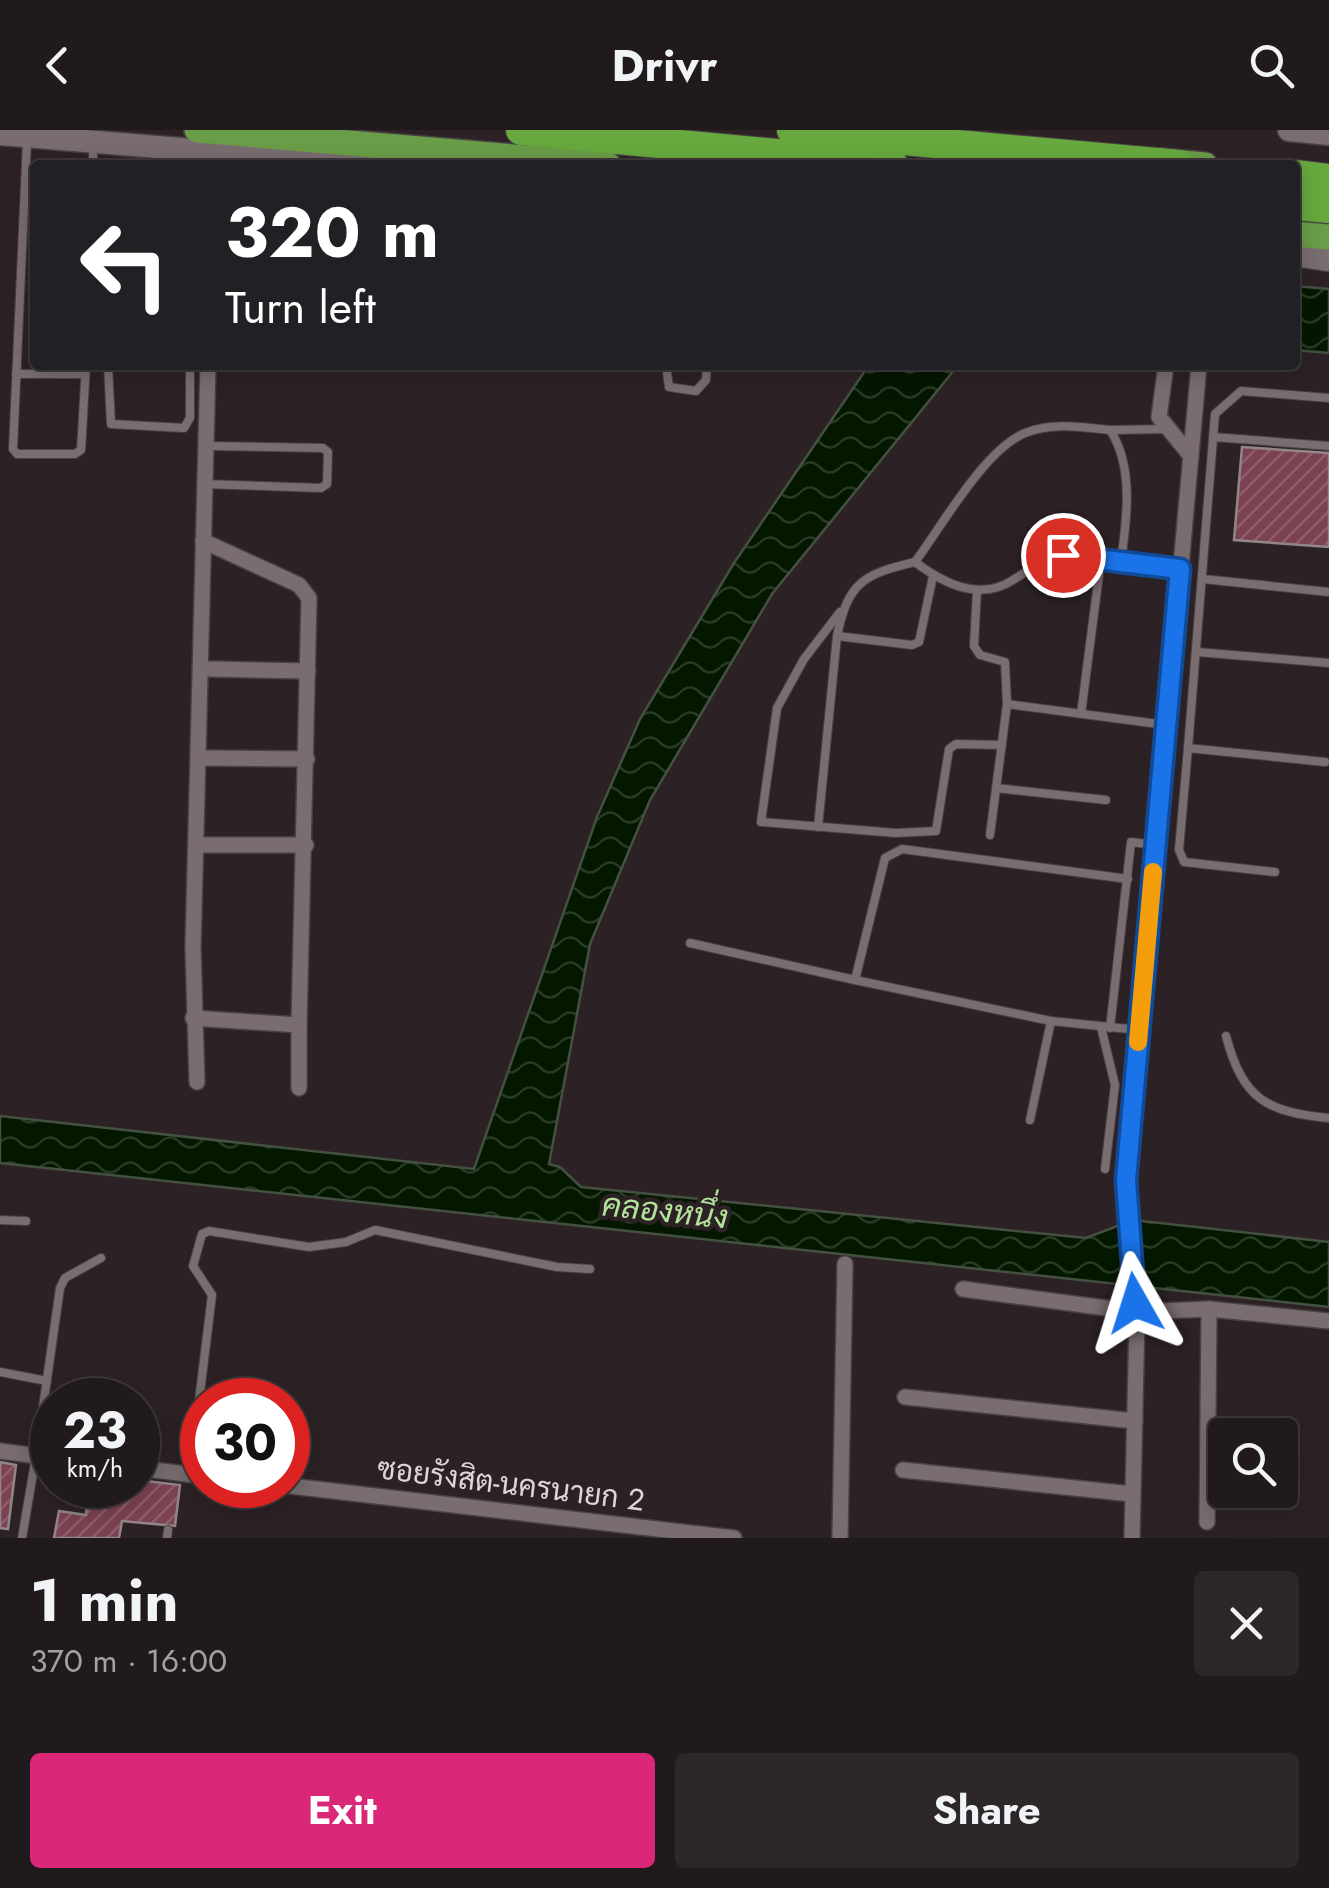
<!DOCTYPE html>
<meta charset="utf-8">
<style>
body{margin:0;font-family:Jost,Sarabun,sans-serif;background:#2d2729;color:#f1f3f6;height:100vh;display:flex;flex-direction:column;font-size:38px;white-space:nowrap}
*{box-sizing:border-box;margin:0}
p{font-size:32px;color:#a2a1a3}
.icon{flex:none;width:55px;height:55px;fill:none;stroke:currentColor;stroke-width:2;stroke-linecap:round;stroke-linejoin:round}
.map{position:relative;height:1408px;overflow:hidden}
.panel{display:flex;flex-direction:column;background:#211a1c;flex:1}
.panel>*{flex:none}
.hud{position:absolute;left:30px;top:30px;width:1270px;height:210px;border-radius:10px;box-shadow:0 5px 25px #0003,0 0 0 2px #3e383b;background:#202124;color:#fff;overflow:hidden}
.fabs{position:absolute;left:1208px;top:1288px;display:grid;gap:20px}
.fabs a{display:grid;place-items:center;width:90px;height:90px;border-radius:10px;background:#211a1c;box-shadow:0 5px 25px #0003,0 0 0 2px #3e383b;font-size:50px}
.speed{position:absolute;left:30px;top:1248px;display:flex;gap:20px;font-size:50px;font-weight:700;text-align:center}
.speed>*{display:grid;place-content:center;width:130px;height:130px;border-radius:50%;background:#211a1c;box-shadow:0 5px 25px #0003,0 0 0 2px #3e383b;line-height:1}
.speed small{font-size:25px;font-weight:400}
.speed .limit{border:15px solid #d22;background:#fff;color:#111}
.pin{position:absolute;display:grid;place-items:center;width:85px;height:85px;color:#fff;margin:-42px;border:5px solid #fff;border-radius:50%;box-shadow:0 2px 10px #0007}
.me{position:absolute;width:110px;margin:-55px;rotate:354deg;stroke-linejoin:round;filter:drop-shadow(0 0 8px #0008)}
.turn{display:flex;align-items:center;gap:35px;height:210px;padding:0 30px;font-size:45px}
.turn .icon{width:130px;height:130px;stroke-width:2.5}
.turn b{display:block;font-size:70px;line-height:85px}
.round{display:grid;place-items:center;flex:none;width:105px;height:105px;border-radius:10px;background:#2d2729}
.summary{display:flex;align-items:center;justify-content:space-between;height:170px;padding:0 30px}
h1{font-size:60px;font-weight:700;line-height:75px}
.primary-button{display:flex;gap:20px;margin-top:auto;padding:20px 30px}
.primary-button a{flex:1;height:115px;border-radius:10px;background:#db2777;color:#fff;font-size:40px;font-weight:700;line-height:115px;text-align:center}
.primary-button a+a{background:#2d2729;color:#f1f3f6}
header{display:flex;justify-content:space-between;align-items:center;height:130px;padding:0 30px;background:#211a1c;font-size:45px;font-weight:700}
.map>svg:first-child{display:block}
</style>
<header><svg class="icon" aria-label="back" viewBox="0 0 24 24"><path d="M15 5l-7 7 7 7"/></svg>Drivr<svg class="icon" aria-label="search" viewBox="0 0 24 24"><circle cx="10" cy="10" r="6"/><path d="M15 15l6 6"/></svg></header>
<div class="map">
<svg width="1329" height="1408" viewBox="0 0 1329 1408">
<defs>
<pattern id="water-waves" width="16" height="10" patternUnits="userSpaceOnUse" patternTransform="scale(2.5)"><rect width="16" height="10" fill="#041800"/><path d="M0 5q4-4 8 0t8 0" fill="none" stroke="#283924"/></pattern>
<pattern id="building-hatch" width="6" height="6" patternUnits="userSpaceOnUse" patternTransform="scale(2.5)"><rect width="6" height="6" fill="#7c4252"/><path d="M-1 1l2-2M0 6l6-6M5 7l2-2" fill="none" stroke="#8e5d6a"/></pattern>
</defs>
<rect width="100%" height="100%" fill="#2c2225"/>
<g fill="url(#water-waves)" stroke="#455140" stroke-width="2.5">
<polygon points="1295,156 1329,159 1329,223 1295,220"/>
<polygon points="869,235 964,235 955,239 772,464 650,670 590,814 549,1034 560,1037 581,1057 1086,1108 1133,1090 1329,1112 1329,1177 0,1033 0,986 474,1039 597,687 640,589 734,433"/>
</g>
<g fill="url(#building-hatch)" stroke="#928688" stroke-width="2.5">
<polygon points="1242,317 1329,323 1329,417 1234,410"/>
<polygon points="0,1332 16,1335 8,1399 0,1398"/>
<polygon points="138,1350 180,1355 175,1396 122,1391 119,1408 54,1408 59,1381 86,1385 88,1355 138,1355"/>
</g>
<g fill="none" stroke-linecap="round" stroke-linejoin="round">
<defs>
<g id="service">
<polyline points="27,11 13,319 17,324 75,324 81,320 86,235"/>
<polyline points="93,35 93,17"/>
<polyline points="108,235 111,294 184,298 190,288 190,235"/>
<polyline points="666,235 669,257 696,261 706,250 707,235"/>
<polyline points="16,244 85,244"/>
<polyline points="1110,300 1169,299"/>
<polyline points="1213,307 1329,316"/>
<polyline points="204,354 321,358 327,354 328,322 323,318 206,316"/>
<path d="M915,432C942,396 984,320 1025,303C1052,292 1083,297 1110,300C1134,336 1127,389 1121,431"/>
<path d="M933,446L919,512L912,515L837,506C848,452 864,444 915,432C943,453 979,472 1013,450C1031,439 1042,429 1063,425L1180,439"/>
<polyline points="1203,449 1329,462"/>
<polyline points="977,460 974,516 980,525 1005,532 1007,574 1166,595"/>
<polyline points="840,482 804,529 777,578 761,692 896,703 936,701 949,619 956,614 1002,615"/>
<polyline points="1197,522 1329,533"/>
<polyline points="1081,584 1101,429"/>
<polyline points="1188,618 1179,720 1184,732 1275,742"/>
<polyline points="1325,632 1188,618 1215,284 1241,261 1329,268"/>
<polyline points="996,658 1106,670"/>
<polyline points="818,697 837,506"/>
<polyline points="990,705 1007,574"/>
<polyline points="690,813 855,850"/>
<polyline points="1051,891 855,850 885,728 902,719 1128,749"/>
<polyline points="1101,897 1115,955 1105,1039"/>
<polyline points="1110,898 1131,712 1155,715"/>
<path d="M1226,906C1243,970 1267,982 1329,988"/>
<polyline points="1030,990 1051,891 1139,900"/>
<polyline points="0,1090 26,1091"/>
<polyline points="0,1242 47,1251"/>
<polyline points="36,1326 60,1158 65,1148 101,1128"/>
<polyline points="190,1344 212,1165 193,1136 202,1104 209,1101 309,1117 346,1112 375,1100 557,1137 590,1139"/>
<polyline points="22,1408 35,1332"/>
<polyline points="167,1408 168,1400"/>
</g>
<g id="minor">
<polyline points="1166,235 1159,287 1191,326"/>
<polyline points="203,411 299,455 309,468 299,895"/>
<polyline points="210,539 308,541"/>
<polyline points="205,628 307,629"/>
<polyline points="204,715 306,715"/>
<polyline points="193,888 299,895 299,958"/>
<polyline points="197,952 193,818 208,235"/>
<polyline points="963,1159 1136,1182 1209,1179 1329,1191"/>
<polyline points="905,1267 1135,1291"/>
<polyline points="0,1321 52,1328"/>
<polyline points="138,1338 202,1346"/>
<polyline points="903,1340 1132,1364"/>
<polyline points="282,1355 734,1408"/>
<polyline points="1207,1392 1209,1179"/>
<polyline points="840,1408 845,1134"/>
<polyline points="1132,1408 1137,1189 1126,1050 1199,235"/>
</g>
<g id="secondary">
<polyline points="1289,0 1329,4"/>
<polyline points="0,4 374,35"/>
<polyline points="1295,125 1329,130"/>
</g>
<g id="trunk">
<polyline points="197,0 608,35"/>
<polyline points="1161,31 1205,35"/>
<polyline points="1295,104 1329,107"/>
</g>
<g id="motorway">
<polyline points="521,0 893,35"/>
<polyline points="792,0 1179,35"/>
<polyline points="1295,45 1329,49"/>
<polyline points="1295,75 1329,78"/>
</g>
</defs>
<use href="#service" stroke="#484142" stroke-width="10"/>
<use href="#minor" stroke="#484142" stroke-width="18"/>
<use href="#secondary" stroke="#484142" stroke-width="25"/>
<use href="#trunk" stroke="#484142" stroke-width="28"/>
<use href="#motorway" stroke="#484142" stroke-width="32"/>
<use href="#service" stroke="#796d70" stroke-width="8"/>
<use href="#minor" stroke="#796d70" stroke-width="15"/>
<use href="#secondary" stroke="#796d70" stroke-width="22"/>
<use href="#trunk" stroke="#6a9d48" stroke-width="25"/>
<use href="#motorway" stroke="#67a93e" stroke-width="30"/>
</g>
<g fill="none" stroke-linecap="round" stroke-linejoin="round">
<defs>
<polyline id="route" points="1063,425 1180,439 1126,1050 1135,1173"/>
</defs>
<use href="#route" stroke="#114b97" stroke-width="25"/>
<use href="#route" stroke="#1a73e8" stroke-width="18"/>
<polyline stroke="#f59e0b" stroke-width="18" points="1138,912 1153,742"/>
</g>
<g text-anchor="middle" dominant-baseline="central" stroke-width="9" stroke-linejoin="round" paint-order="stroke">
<g font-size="30" fill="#ddd6d7" stroke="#2c2225">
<text transform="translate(511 1354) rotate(7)">ซอยรังสิต-นครนายก 2</text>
</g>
<g font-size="32" font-style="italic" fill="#b2e398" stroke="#2c2225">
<text transform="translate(665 1081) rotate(6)">คลองหนึ่ง</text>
</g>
</g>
</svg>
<div class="fabs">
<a><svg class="icon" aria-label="search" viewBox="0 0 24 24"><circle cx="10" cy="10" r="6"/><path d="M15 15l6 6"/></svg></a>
</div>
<div class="speed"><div>23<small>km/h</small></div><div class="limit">30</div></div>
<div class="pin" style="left:1063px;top:425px;background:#d93025"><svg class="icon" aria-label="arrive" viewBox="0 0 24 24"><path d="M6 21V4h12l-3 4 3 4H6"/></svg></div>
<svg class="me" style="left:1135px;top:1173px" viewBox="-20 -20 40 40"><path d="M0-17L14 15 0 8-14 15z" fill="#1a73e8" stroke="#fff" stroke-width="4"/></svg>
<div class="hud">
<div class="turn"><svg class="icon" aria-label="left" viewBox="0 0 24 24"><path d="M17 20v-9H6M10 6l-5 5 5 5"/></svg><div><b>320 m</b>Turn left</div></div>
</div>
</div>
<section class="panel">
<div class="summary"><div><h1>1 min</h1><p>370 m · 16:00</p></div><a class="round"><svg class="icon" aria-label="close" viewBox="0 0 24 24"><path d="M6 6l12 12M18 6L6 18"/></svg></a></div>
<div class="primary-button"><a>Exit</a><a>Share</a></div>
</section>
